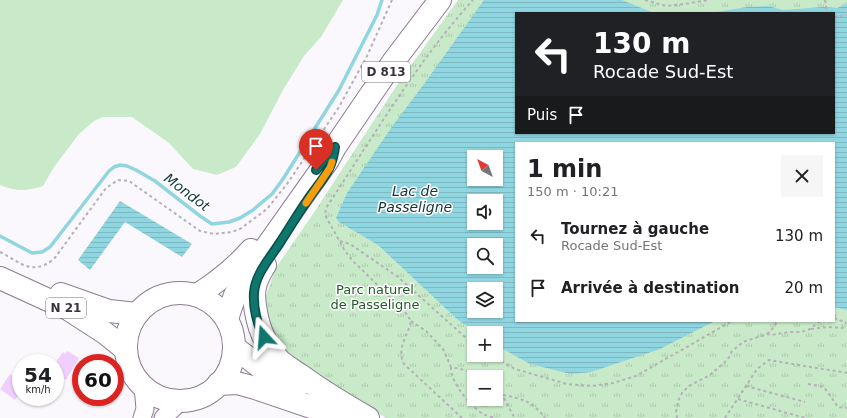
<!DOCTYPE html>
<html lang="fr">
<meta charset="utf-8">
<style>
body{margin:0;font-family:"DejaVu Sans",sans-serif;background:#f6f6f6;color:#202124;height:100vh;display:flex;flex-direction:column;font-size:15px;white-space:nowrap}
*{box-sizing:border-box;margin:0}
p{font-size:13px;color:#757577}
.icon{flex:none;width:22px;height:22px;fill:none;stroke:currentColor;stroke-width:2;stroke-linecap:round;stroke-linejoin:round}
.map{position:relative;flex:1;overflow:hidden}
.side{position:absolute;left:515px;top:142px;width:320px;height:180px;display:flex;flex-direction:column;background:#fff;border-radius:0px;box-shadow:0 1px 3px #0004}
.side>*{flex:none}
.top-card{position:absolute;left:515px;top:12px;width:320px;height:122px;border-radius:0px;box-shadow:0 1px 3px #0004;background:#202124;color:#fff;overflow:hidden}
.needle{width:26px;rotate:319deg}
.tools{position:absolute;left:467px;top:150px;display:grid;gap:8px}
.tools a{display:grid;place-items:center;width:36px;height:36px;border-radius:0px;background:#fff;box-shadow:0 1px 3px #0004;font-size:20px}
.speed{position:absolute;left:12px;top:354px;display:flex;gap:8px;font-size:20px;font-weight:700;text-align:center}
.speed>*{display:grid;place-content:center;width:52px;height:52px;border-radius:50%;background:#fff;box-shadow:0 1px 3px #0004;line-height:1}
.speed small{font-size:10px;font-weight:400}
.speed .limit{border:6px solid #d22;background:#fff;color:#111}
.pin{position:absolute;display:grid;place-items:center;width:34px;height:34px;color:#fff;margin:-41px -17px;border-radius:50% 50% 50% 0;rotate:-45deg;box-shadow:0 0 4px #0007}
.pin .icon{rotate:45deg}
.me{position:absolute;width:44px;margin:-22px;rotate:341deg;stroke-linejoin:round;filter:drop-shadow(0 0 3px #0008)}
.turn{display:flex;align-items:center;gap:14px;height:84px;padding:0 12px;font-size:18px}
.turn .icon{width:52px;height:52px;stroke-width:2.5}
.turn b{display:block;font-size:28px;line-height:34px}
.then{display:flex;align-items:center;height:38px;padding:0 12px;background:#0003;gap:8px;font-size:15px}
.round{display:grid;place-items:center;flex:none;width:42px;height:42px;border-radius:0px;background:#f6f6f6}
.head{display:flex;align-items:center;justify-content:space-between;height:68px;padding:0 12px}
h1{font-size:24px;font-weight:800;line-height:30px}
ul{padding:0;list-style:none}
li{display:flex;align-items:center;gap:12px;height:52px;padding:0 12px}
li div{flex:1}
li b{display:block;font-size:15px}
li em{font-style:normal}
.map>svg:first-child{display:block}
</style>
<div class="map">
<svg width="847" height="418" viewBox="0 0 847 418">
<defs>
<pattern id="park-tufts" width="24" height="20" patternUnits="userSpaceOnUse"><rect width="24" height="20" fill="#c8eac8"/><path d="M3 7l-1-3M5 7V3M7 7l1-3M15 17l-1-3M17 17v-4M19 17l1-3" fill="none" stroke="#adc9ad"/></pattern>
<pattern id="water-rules" width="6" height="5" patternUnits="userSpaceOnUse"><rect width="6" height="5" fill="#90d6e1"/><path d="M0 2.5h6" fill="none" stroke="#7db8c2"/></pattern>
</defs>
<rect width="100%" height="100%" fill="#fbf8fd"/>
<path fill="#c8eac8" d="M0,0H343L321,37L304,56L283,90L260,134L236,167L217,175L193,169L169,143L132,117H103L94,121L79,134L54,167L43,186C27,191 16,192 0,185Z"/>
<path fill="url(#park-tufts)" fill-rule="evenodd" d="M458,0H847V418H386L294,362L269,339L263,305L275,269L313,214L399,82ZM516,13H834V133H516ZM516,143H834V321H516ZM474,157H496V179H474ZM474,201H496V223H474ZM474,245H496V267H474ZM474,289H496V311H474ZM474,333H496V355H474ZM474,377H496V399H474Z"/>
<g fill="url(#water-rules)" fill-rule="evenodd">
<path d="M484,0H622L654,13H516V133H834V13H711L747,7L768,6L783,10L823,7L837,8L847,4V310L834,307V143H516V321H715L660,349L591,372L571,374L530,364L496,345V333H477L458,320L378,245L339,222L336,218L347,193L391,128L424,84ZM474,157H496V179H474ZM474,201H496V223H474ZM474,245H496V267H474ZM474,289H496V311H474Z"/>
<polygon points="120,201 192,244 182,257 125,222 90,270 78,260"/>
</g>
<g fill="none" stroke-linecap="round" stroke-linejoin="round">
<polyline stroke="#90d6e1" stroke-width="3.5" points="0,236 32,253 42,252 50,247 109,171 114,167 120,165 127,166 136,170 155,181 200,216 212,224 229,222 240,218 253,210 272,194 283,179 339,90 377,15 382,0"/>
</g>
<g fill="#f0cefd">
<polygon points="67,351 79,358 66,380 55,373 55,363 63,352 65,354"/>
<polygon points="10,374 21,383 21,391 15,400 0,389"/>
</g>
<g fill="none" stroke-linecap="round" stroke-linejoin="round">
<defs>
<g id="minor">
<polyline points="142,418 145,409 143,386"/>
<polyline points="163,418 181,401"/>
</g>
<g id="major">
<path d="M265,265C254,282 252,292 256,312C259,330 267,347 280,361C286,366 294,371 300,375C322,391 345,405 368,418"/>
<polyline points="0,278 68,309 105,333 126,350"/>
<circle cx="180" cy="347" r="54"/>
<polyline points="61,294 109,311 137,314"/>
<path d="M197,295C218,282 235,268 251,250"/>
<polyline points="227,319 235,295 248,273 328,160 335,147 393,62 440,0"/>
<polyline points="234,347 264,370 297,387"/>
<polyline points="218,384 237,383 255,388 317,409 335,418"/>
</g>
</defs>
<use href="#minor" stroke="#8c7b93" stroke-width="19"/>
<use href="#major" stroke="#8c7b93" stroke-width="24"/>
<g stroke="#b4b0b7" stroke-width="2" stroke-dasharray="3 3" stroke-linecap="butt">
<polyline points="645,0 666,6 685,4 709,0"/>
<polyline points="825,0 827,13"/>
<polyline points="834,17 847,15"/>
<polyline points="340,241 350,244 398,277 474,345"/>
<path d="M0,252C21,263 32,276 54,259L106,188L118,180L129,181L200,231L214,234L232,232L240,229L267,209L287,184L339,107L367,56L392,0"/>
<polyline points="834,318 847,323"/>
<polyline points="411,321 426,331 443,349 451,367 465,370 481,377"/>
<polyline points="811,329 827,327 847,328"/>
<polyline points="767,334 774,327 777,321"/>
<polyline points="491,355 515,369 567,384 592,386 613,383 636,376 732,321"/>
<path d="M451,367C450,382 471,407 483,414C487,416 492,417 496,418"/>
<polyline points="808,384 824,387 838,407 847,408"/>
<polyline points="746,386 805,402"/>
<path d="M496,389C505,396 508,408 515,418"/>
<path d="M503,395C523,399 532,401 545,418"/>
<polyline points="738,399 805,418"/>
<path d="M462,418L404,364C396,348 408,336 411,321L405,312L352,260L345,251L325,215L326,208C373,137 416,63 473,0"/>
<polyline points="677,418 676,412 679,399 682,393 689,386 710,375 718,368 728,359 732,351 743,342 767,334 772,335 788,332 801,332 810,329 820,321"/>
<polyline points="725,418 757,369 769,360 847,373"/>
</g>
<use href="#minor" stroke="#fff" stroke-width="17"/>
<use href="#major" stroke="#fff" stroke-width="22"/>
</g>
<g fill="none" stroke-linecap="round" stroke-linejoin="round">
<defs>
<path id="route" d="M264,337C257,325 253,307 254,293C255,274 271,257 281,241C291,226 300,210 311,195C324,177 332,170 335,147L316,170"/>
</defs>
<use href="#route" stroke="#0a4d48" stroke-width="10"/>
<use href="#route" stroke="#0f766e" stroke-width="7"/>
<polyline stroke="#f59e0b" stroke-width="7" points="306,203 330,168 332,162"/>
</g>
<g text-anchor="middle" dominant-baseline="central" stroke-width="3" stroke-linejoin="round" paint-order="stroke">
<g fill="#fff" stroke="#757077" stroke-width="1">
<rect x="362" y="62" width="48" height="20" rx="3"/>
<rect x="46" y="298" width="40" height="20" rx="3"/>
</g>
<g font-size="12" font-weight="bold" fill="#3a333d">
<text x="386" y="72">D 813</text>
<text x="66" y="308">N 21</text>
</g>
<g font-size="13" fill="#215a26" stroke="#fff">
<text x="375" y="289">Parc naturel<tspan x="375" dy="15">de Passeligne</tspan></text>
</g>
<g font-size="14" font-style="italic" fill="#12353a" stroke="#fff">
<text x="415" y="191">Lac de<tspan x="415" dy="16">Passeligne</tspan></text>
<text transform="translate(187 192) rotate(37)">Mondot</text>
</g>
</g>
</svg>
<div class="tools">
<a><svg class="needle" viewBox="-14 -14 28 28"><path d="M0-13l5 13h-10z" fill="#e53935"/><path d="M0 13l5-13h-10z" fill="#757577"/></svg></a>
<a><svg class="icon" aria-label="sound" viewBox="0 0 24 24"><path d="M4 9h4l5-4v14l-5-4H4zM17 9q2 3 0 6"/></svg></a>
<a><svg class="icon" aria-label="search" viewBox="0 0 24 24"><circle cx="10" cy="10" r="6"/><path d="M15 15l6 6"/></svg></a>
<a><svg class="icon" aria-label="layers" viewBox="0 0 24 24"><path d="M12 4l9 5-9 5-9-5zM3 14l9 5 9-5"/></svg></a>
<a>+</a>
<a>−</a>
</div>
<div class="speed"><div>54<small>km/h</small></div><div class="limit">60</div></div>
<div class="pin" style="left:316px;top:170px;background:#d93025"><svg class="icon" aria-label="arrive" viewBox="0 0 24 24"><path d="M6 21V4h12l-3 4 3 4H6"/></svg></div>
<svg class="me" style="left:264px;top:337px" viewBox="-20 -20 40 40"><path d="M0-17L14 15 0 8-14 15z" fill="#0f766e" stroke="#fff" stroke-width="4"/></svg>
<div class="top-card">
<div class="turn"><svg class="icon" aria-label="left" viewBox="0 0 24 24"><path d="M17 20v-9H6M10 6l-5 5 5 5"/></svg><div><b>130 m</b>Rocade Sud-Est</div></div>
<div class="then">Puis<svg class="icon" aria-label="arrive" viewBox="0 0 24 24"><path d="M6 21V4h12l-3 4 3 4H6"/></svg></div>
</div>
<section class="side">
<div class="head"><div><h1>1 min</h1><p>150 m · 10:21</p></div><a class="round"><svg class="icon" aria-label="close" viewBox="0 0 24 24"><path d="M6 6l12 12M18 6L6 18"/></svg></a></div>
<ul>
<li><svg class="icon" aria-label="left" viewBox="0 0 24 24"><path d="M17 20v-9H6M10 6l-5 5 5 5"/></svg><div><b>Tournez à gauche</b><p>Rocade Sud-Est</p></div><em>130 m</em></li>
<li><svg class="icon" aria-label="arrive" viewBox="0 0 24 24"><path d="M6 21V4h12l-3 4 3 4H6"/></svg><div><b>Arrivée à destination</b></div><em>20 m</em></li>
</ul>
</section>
</div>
